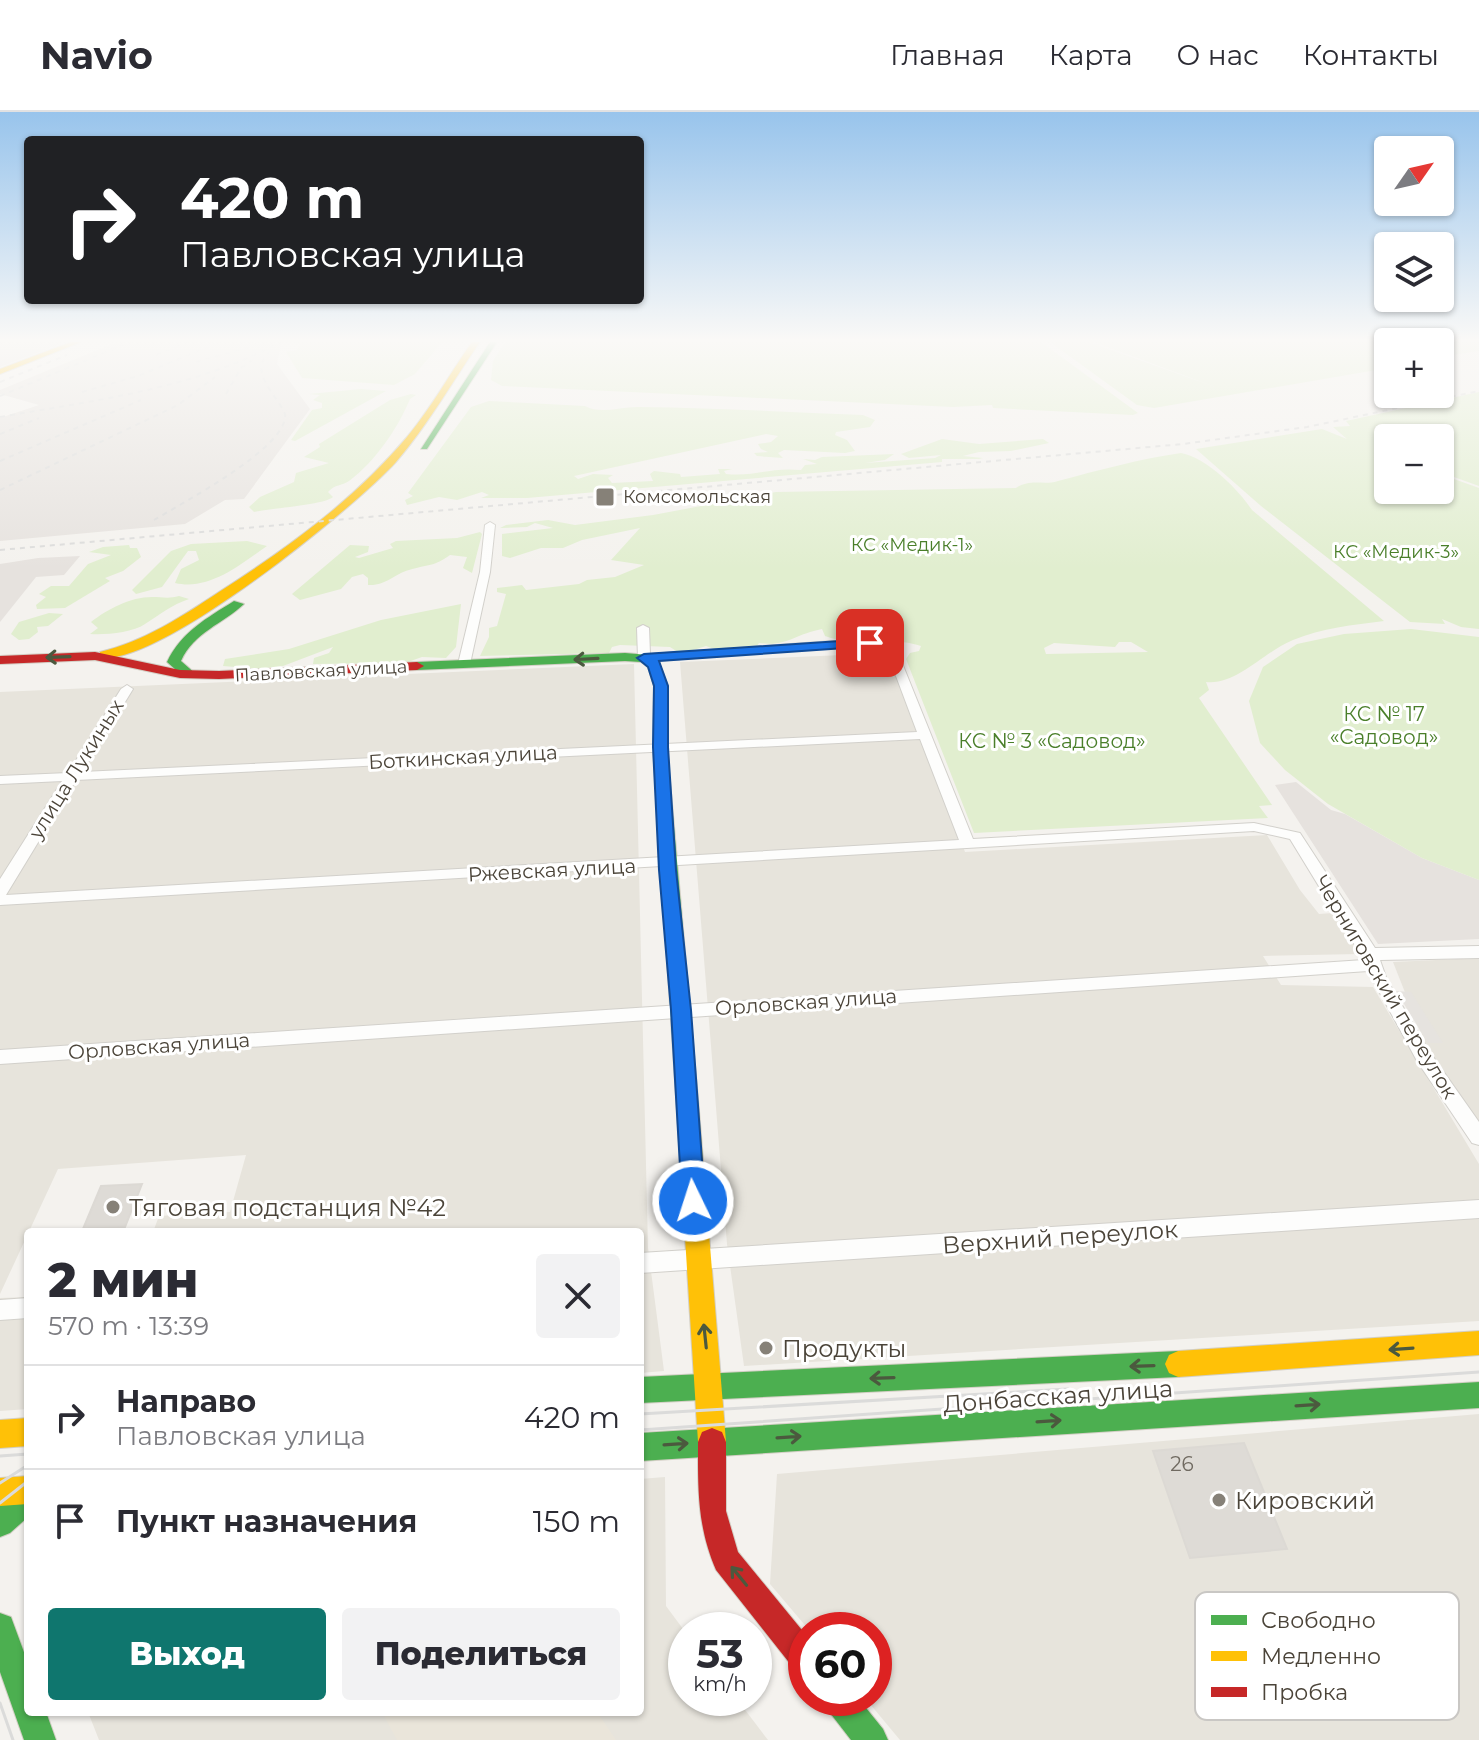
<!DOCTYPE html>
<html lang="ru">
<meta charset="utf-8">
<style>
body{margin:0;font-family:Montserrat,sans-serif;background:#f2f2f3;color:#2b2b33;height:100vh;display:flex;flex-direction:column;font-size:30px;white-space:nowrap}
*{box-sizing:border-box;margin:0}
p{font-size:26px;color:#7c7c81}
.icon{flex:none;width:44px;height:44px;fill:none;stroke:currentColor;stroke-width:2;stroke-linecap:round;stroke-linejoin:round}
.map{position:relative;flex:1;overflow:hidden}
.sheet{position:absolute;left:24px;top:1116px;width:620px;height:488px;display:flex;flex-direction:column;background:#fff;border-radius:8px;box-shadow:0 2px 6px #0004}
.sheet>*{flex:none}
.top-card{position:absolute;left:24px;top:24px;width:620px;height:168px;border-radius:8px;box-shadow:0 2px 6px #0004;background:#202124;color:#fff;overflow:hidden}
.needle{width:52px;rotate:56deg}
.fabs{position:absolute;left:1374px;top:24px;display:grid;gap:16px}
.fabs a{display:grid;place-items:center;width:80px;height:80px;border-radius:8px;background:#fff;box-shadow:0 2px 6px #0004;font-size:40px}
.speed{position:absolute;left:668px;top:1500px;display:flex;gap:16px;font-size:40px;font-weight:700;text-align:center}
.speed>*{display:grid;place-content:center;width:104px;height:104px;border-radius:50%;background:#fff;box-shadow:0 2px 6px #0004;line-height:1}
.speed small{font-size:20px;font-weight:400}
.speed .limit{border:12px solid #d22;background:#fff;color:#111}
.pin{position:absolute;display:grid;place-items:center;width:68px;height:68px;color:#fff;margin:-34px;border-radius:16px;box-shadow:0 4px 12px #0006}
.me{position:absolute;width:88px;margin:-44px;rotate:356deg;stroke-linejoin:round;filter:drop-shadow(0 0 6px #0008)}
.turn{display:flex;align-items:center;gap:28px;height:168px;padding:0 24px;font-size:36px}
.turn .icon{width:104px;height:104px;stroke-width:2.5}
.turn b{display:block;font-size:56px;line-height:68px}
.round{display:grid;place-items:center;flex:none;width:84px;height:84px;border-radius:8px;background:#f2f2f3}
.head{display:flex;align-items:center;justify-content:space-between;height:136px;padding:0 24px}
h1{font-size:48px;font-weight:800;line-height:60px}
.cta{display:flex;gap:16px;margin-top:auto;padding:16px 24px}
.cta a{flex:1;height:92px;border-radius:8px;background:#0f766e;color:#fff;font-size:32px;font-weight:800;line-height:92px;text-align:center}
.cta a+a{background:#f2f2f3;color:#2b2b33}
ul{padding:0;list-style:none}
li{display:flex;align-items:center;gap:24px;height:104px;padding:0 24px;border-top:2px solid #e1e1e2}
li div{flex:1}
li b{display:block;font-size:30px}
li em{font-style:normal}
header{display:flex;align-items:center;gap:48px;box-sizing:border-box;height:112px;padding:0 40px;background:#fff;border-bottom:2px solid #e1e1e2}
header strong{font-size:38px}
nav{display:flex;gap:44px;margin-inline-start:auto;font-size:28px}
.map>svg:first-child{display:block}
</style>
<header>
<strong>Navio</strong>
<nav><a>Главная</a><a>Карта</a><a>О нас</a><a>Контакты</a></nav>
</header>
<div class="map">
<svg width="1479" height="1628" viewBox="0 0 1479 1628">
<rect width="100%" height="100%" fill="#f4f2ee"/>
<g fill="#e7e4dc">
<polygon points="889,541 965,740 1267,723 1300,778 1319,802 1333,801 1359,842 1263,844 1281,873 1373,875 1479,1052 1479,1209 744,1254 727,1132 680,550"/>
<polygon points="634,552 648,1136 664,1259 640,1261 640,1120 153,1120 159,1104 230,1100 246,1043 58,1057 0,1182 0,580"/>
<polygon points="1479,846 1479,1025 1440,969 1393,850"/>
<polygon points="28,1185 28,1297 0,1299 0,1186"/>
<polygon points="1479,1302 1479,1628 900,1628 865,1586 874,1586 874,1518 809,1518 770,1472 777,1362"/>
<polygon points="665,1365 666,1494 686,1521 686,1586 736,1586 768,1628 99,1628 88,1600 640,1600 640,1367"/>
</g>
<g fill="#e6e2de">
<polygon points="0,230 66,230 0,255"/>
<polygon points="117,230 276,230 273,232 281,232 277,252 310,297 244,387 225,388 185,412 0,429 0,306 39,293 0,282 0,278"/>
<polygon points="80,444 64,463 36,465 0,510 0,452 38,446"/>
<polygon points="1296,670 1331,698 1345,702 1422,746 1479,768 1479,827 1378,832 1275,673"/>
</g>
<polygon fill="#eae5da" points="382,1600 597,1600 616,1628 397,1628"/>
<g fill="#e1eecf" fill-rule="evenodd">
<polygon points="292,230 442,230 415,262 394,273 302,266 286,240 297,238 301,232"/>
<polygon points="505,230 1041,230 1138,301 1133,303 993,296 992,293 953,295 502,274 491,268 493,249"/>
<polygon points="1050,230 1089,230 1218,276 1094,230 1479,230 1479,239 1440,245 1440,230 1388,230 1388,256 1154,296 1137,293"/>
<polygon points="361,277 386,279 295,329 291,328 312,298 322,296 322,291 313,288 320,283 309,282"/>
<polygon points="1479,280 1479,374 1440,360 1440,326 1388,326 1388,378 1440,378 1440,362 1479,376 1479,517 1461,515 1442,507 1445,512 1410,510 1261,394 1196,337 1322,317 1347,327 1333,315 1350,314 1346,309"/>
<path d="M411,282L416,283L410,287C398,316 375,350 349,369C342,374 335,372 328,380L333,385C324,393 272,396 254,400L249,395L260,385L294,370L296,361L329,351L304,345L320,335L319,332L390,288Z"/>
<path d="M489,289L585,294C602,303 621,294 640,295C714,296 788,300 863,303L875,308L870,315L836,320L835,323L847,328L855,339L845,341L784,338L778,341L783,346L757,344L754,341L768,340L761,337L758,332L771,330L778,324L766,322L574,364L578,367L593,362L613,363L608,366L612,371L653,369L650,362L654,359L680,362L681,365L720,362L718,357H732L724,359L726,362C755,365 769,355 801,358L805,353L817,352L803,347L815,348L822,345L894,342L885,348L865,351L935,346L941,343L909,346L901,342L942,327L979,332L1043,327L1049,331L1011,339L979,340L963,344L983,346L979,347H942V350L527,386H481L489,383L482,380L457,388L439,385L407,393L405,388L413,384L408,381L471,295Z"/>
<path d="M1181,341C1207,346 1238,377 1252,398L1384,509C1353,513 1322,516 1293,528C1263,540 1238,573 1206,570L1209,578L1199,586L1272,693L1259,694L1268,706L974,721L906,547L910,541L919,539L921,534C890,523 856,536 825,524L822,517C795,522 787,535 759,531L756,535L717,538L706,534L681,542L670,535L620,533L612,535L609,541L480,544L489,525V516L497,514L506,482L497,480V476L522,473L526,478L579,472L587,468L615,465L644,453L611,448L640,416L582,428L563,436H541L510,446L502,444V422L553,416L535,411L527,415L500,416L506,413L548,408L575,413L653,403L776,380L1016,376C1032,366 1043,374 1058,369C1099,358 1140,347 1181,341ZM1119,530H1131L1148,540L1046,542L1044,536L1054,531L1115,535Z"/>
<path d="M480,420L482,422L472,461L463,456L467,445L450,443C434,455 428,452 409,458C394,462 386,474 368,473V466L363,462L352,465L341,477L300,488L292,482L350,433L369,434L368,440L355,445L359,446L393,436L390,432L396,429L457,426Z"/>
<path d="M247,429L267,434C240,453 209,479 175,471L181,457L199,448L196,439H188L162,475L136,482L132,478L171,439L191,432Z"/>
<polygon points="129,433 130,436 137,436 141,445 123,459 105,466 110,469 65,496 37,497 36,493 46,485 39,482 51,474 69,474 88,452 111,443 89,440 103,435"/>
<path d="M179,484L189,487C171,493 161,502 145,512C132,521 105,523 90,522L98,516L91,510C108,497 130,485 152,485C162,485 169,487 179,484Z"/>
<polygon points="461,492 456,535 446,546 422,545 405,551 313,552 314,546 329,541 333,535 283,554 258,557 223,554 225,547 289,537 381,508"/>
<polygon points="49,501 63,502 48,514 37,515 38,520 29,527 19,528 11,522 19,510"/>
<polygon points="1411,517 1479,525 1479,768 1422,746 1328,692 1285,658 1260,631 1249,589 1263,555 1297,532 1344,522"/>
</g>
<polygon fill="#e6e3df" points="1396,879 1411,880 1443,931 1428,931"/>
<g fill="#dedbd6" stroke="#dcd9d4" stroke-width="2">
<polygon points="142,1072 125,1115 83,1117 101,1074"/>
<polygon points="1244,1331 1287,1437 1190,1446 1153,1339"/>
</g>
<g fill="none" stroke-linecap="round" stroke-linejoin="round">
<defs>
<g id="street">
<polygon points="490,410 495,413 490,460 470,552 464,556 458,552 480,460 485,413"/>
<path d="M643,513L649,516L650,542L848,528H870L896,536L973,727L1254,711L1300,721L1375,836L1479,834V846L1380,848L1387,868L1429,939L1479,1010V1033L1472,1031L1417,949L1368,859L0,952V938L1364,848L1290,727L1254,719L0,793V767L62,669L0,672V664L68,661L121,577L127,573L133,577L82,660L917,620L887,540L869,534H848L644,550L638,546L637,516ZM920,627L959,728L6,783L76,668Z"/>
<polygon points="1479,1088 1479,1106 640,1161 640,1141"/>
<polygon points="28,1186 28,1206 0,1208 0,1188"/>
</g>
<g id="fast">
<polygon points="490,230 497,230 427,337 421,337"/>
<path d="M234,489L244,492C223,512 194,520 181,549L197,563L195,566H185L167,550C181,520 207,506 234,489Z"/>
<polygon points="625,541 649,543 659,550 668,574 667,635 699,999 696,1005 688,1008 680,1005 677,999 653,635 654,574 648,555 641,550 625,549 417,558 410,554 417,550"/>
<polygon points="1178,1239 1187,1243 1191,1252 1187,1261 1178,1265 640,1291 640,1265"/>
<polygon points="1479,1270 1479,1296 640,1349 640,1321"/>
<polygon points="28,1372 28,1405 10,1421 0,1425 0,1392 18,1376"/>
<polygon points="0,1501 11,1505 28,1551 28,1600 46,1600 56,1628 24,1628 0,1560"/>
<polygon points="822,1586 858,1586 883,1617 888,1628 851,1628 827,1597"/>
</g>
<g id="slow">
<polygon points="71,230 81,230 0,262 0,257"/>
<path d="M472,230H480C452,270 428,313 396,350C354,396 160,554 100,546V540C145,529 181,505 219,480C288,436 354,388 407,325C432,295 450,261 472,230Z"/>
<polygon points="688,990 696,993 699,999 726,1330 722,1340 712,1344 702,1340 698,1330 677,999 680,993"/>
<polygon points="1479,1219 1479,1243 1178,1265 1169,1261 1165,1252 1169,1243 1178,1239"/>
<polygon points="28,1306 28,1334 0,1336 0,1308"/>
<polygon points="28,1364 28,1392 0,1394 0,1366"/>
</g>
<g id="jam">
<polygon points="95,540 180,558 219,559 417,550 424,554 417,558 219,567 180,566 95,548 0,552 0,544"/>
<path d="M712,1316L722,1320L726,1330V1399L738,1440L806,1523V1563L795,1558L716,1458C697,1414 698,1377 698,1330L702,1320Z"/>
</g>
</defs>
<use href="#street" stroke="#d2d0cb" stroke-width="2"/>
<use href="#fast" stroke="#d3cfc5" stroke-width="2"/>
<use href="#slow" stroke="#d3cfc5" stroke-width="2"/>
<use href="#jam" stroke="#d3cfc5" stroke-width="2"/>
<use href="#street" fill="#fdfdfc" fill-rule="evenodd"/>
<use href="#fast" fill="#4caf50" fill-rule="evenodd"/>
<use href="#slow" fill="#ffc107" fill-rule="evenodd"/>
<use href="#jam" fill="#c62828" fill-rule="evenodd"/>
<g stroke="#dbdbda" stroke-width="3">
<polyline points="640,1302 1068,1277"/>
<polyline points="640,1318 1479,1260"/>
<polyline points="0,1344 28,1342"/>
<polyline points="0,1371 28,1353"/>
<polyline points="0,1391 28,1369"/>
<polyline points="0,1591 13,1628"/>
</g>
<g stroke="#dbdbda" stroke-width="2" stroke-dasharray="5 5" stroke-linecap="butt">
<polyline points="156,243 188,230"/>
<polyline points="196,250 253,234"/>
<polyline points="0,270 67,243"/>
<polyline points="82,280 138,264 220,230"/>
<polyline points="226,282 241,256 252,248"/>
<polyline points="0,284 130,230"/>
<path d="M0,305C97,288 193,277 281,230"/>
<polyline points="0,322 39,306"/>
<polyline points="0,349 141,288"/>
<polyline points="0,378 178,293 215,265"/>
<path d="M154,408C182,391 289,335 285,302C275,279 246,260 272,237"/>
<polyline points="0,438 1183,332 1307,315 1479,279"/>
</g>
</g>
<defs><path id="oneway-shaft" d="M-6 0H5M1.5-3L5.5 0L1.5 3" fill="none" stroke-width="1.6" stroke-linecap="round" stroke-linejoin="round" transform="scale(2)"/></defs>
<g stroke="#4b593e">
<use href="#oneway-shaft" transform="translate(58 545) rotate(178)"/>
<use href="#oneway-shaft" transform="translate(586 547) rotate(177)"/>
<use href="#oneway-shaft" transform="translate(705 1224) rotate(-96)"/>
<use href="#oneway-shaft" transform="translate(1401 1237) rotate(176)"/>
<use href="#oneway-shaft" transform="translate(1142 1254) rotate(178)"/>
<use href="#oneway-shaft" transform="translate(882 1266) rotate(178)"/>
<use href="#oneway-shaft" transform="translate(1308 1293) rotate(-4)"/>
<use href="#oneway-shaft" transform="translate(1049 1309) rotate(-4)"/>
<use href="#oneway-shaft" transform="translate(789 1325) rotate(-4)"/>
<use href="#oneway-shaft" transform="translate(676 1332) rotate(-4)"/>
<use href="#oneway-shaft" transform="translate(739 1464) rotate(-129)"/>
</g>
<linearGradient id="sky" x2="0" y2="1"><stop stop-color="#98c4ec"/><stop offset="0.5" stop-color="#faf9f7"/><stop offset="1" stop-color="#faf9f7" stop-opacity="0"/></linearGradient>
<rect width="1479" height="457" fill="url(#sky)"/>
<polygon fill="#1a73e8" stroke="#114b97" stroke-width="2" points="870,527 876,531 874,534 659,549 668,574 668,635 676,758 691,898 705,1089 702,1097 693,1099 685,1097 682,1089 671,898 659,758 653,635 654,574 648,555 637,546 644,542"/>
<g fill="#868178" stroke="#fff" stroke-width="3">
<rect x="595" y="375" width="20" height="20" rx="4"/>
<circle cx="113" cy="1095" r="8"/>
<circle cx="766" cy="1236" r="8"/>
<circle cx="1219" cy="1388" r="8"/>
</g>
<g text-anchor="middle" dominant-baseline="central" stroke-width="6" stroke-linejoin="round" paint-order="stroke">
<g font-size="18" fill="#4b4439" stroke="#fff" text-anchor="start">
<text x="623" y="385">Комсомольская</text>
</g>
<g font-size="18" fill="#4a7f2a" stroke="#fff">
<text x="912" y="433">КС «Медик-1»</text>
<text x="1396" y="440">КС «Медик-3»</text>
</g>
<g font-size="18" fill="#4b4439" stroke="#fff">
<text transform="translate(321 559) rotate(-3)">Павловская улица</text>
</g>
<g font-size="20" fill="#4a7f2a" stroke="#fff">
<text x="1384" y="602">КС № 17<tspan x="1384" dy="23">«Садовод»</tspan></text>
<text x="1052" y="629">КС № 3 «Садовод»</text>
</g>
<g font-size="20" fill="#4b4439" stroke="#fff">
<text transform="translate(463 645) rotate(-3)">Боткинская улица</text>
<text transform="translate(76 657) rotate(-58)">улица Лукиных</text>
<text transform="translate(552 758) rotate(-3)">Ржевская улица</text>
<text transform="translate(1386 875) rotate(59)">Черниговский переулок</text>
<text transform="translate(806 890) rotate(-4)">Орловская улица</text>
<text transform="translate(159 934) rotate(-4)">Орловская улица</text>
</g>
<g font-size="20" fill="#706a61">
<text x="1182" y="1352">26</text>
</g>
<g font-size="24" fill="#4b4439" stroke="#fff" text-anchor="start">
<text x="129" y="1095">Тяговая подстанция №42</text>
<text x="782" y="1236">Продукты</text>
<text x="1235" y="1388">Кировский</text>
</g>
<g font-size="24" fill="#4b4439" stroke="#fff">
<text transform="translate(1060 1125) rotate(-4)">Верхний переулок</text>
<text transform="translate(1058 1284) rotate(-4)">Донбасская улица</text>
</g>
</g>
<rect x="1195" y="1480" width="264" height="128" rx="12" fill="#fff" stroke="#c9c7c4" stroke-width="2"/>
<rect x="1211" y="1503" width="36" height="10" fill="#4caf50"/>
<rect x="1211" y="1539" width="36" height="10" fill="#ffc107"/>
<rect x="1211" y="1575" width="36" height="10" fill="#c62828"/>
<g font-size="22" fill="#4b4439">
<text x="1261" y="1516">Свободно</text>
<text x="1261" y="1552">Медленно</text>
<text x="1261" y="1588">Пробка</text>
</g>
</svg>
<div class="fabs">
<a><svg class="needle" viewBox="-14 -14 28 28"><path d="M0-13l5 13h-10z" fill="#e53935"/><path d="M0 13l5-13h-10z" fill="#7c7c81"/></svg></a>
<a><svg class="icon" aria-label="layers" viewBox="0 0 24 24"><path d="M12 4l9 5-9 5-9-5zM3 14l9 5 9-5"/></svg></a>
<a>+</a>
<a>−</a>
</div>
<div class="speed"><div>53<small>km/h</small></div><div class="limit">60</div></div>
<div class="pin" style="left:870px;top:531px;background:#d93025"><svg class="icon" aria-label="arrive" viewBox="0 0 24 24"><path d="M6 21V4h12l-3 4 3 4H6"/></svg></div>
<svg class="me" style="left:693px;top:1089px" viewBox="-20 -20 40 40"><circle r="17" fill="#1a73e8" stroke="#fff" stroke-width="3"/><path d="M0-11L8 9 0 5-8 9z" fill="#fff"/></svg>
<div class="top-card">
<div class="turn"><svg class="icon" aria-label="right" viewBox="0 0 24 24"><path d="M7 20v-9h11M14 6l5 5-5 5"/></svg><div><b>420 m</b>Павловская улица</div></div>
</div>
<section class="sheet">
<div class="head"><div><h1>2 мин</h1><p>570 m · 13:39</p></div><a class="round"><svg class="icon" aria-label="close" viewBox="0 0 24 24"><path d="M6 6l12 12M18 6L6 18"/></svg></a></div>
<ul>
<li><svg class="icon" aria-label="right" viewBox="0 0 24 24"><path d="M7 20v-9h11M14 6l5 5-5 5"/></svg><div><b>Направо</b><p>Павловская улица</p></div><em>420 m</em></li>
<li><svg class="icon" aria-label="arrive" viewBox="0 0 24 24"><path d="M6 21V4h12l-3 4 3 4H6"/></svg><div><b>Пункт назначения</b></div><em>150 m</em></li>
</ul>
<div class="cta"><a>Выход</a><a>Поделиться</a></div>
</section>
</div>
